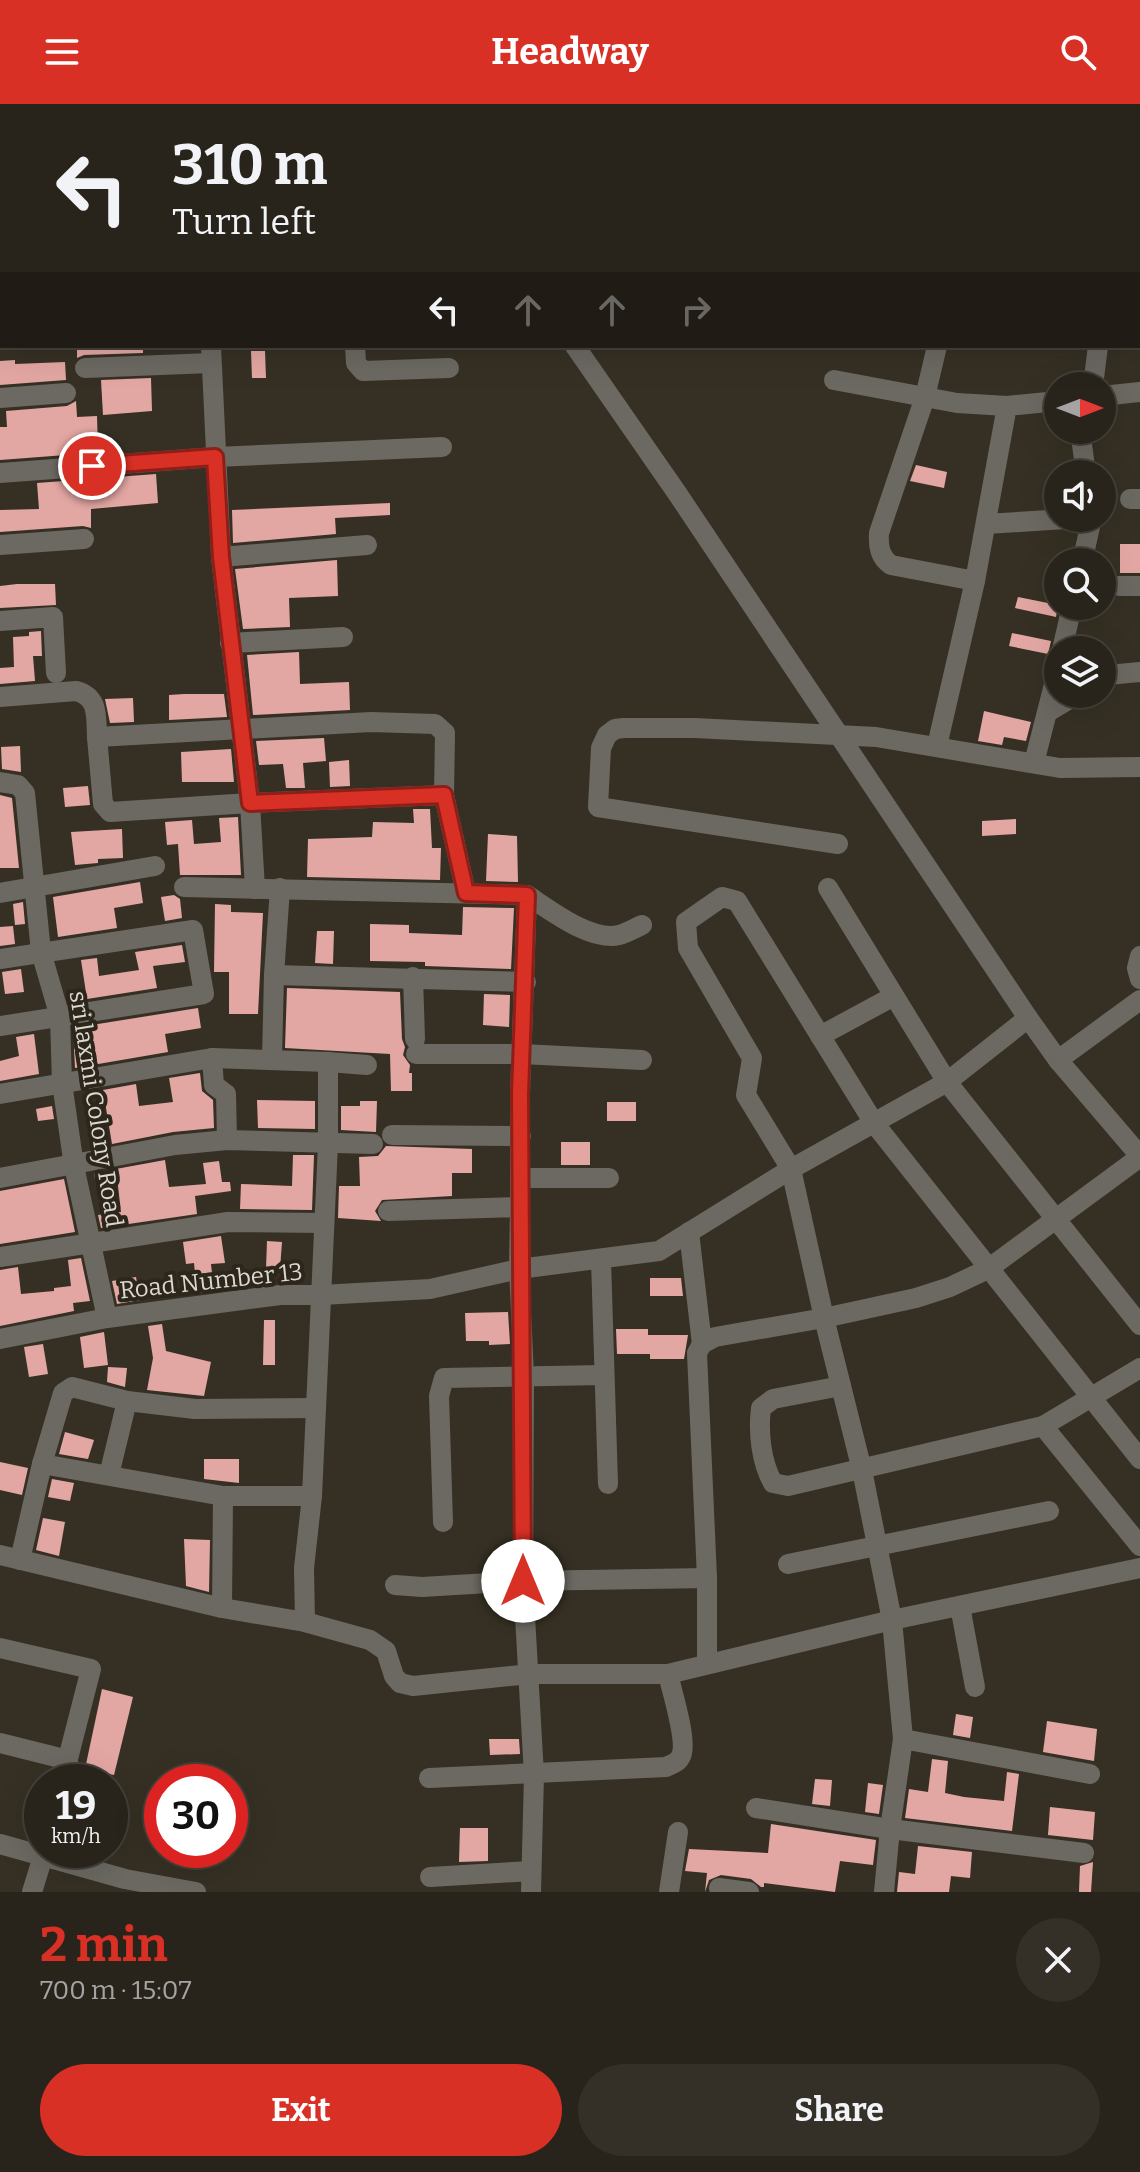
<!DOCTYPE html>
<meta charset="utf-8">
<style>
body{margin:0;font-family:Bitter,serif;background:#343028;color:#f1f3f6;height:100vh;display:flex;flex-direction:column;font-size:30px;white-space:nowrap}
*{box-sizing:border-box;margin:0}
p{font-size:26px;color:#a5a4a3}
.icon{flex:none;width:44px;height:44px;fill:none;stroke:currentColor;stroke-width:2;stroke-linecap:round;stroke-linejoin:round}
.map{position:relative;height:1788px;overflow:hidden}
.sheet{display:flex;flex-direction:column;background:#28241b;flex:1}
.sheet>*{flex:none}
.banner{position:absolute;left:0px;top:0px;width:1140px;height:244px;box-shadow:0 8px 32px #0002,0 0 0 2px #44413a;background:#28241b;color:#f1f3f6;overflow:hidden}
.needle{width:52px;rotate:90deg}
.buttons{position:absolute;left:1044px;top:268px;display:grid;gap:16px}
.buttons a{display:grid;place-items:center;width:72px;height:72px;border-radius:50%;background:#28241b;box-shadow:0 8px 32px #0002,0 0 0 2px #44413a;font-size:40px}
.speed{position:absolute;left:24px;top:1660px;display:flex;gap:16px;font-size:40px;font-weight:700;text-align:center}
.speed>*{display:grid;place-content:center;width:104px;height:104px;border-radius:50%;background:#28241b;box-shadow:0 8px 32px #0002,0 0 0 2px #44413a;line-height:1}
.speed small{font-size:20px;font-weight:400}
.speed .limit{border:12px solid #d22;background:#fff;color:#111}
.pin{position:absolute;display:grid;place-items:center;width:68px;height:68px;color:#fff;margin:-34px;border:4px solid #fff;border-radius:50%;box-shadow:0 2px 8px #0007}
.me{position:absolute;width:88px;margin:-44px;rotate:0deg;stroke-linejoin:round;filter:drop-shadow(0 0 6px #0008)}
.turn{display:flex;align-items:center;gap:28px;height:168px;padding:0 40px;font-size:36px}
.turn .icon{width:104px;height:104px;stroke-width:2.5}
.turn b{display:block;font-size:56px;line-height:68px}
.lanes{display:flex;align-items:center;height:76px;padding:0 40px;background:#0003;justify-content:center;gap:40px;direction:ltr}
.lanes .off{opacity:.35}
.round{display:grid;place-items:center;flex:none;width:84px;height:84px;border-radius:42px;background:#343028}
.head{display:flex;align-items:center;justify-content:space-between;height:136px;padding:0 40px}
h1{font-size:48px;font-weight:700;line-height:60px;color:#d93025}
.button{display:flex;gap:16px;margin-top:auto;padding:16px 40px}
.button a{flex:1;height:92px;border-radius:48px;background:#d93025;color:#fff;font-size:32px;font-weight:700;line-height:92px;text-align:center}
.button a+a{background:#343028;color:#f1f3f6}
header{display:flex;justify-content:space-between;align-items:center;height:104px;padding:0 40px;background:#d93025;color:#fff;font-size:36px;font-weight:700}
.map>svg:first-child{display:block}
</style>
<header><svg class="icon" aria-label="menu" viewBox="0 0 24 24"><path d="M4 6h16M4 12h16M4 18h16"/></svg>Headway<svg class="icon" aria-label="search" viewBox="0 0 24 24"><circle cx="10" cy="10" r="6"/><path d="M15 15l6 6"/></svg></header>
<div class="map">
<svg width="1140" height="1788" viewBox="0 0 1140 1788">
<rect width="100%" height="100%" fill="#363024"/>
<g fill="#e3a7a3">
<polygon points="77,242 143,242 143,249 84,251 77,254"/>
<polygon points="251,247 265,247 266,274 252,274"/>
<polygon points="15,256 15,260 65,258 66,276 0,281 0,257"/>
<polygon points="151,274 152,307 103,311 101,276"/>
<polygon points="76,297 77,313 97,312 98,346 79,346 79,350 0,356 0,323 7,323 6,307 67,302"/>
<polygon points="916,361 947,368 944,384 910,377"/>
<polygon points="156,370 158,399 91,405 91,424 83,422 0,428 0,406 39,405 37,379"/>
<polygon points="390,399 390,411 335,414 336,430 233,439 232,406"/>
<rect x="1120" y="440" width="20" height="29"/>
<polygon points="337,456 338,492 289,494 290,523 243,525 235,465"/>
<polygon points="17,480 55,480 56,501 0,504 0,482"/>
<polygon points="1018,493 1058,501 1056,513 1015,504"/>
<polygon points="41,527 42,552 33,552 35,577 0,580 0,564 14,563 13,533 29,532 29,528"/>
<polygon points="1012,529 1051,537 1048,550 1009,542"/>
<polygon points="299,548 300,580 349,578 350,606 253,611 247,551"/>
<polygon points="184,590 224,590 227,613 169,616 169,591"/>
<polygon points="133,594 134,618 110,619 105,595"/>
<polygon points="984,607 1031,618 1026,637 1004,633 1002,641 978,637"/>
<polygon points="324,634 326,657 303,659 305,684 286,684 283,660 259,661 256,637"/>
<polygon points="20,642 21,668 2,665 1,643"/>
<polygon points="231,645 234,678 182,678 181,648"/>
<polygon points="349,656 350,682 330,683 329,658"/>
<polygon points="88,682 90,701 65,703 63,684"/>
<polygon points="0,691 12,694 19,764 0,764"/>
<polygon points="413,705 430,705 432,744 441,744 440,776 307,773 308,735 372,733 373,718 414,719"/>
<polygon points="238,713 241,771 180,771 178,740 167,741 165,718 192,716 194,740 221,738 219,714"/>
<polygon points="1016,715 1016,730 982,732 982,717"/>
<polygon points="122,725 123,754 98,755 98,759 75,761 71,728"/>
<polygon points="488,730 517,732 518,778 486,777"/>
<polygon points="140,778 143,799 114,804 117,824 58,833 53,793"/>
<polygon points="174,791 180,795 182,814 165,817 161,793"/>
<polygon points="23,798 25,820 15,821 13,800"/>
<polygon points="215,800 231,801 231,808 263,809 258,910 229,910 229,868 214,868"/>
<polygon points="463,803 514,804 511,865 425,862 425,858 370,857 370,820 409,821 409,829 462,831"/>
<polygon points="13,822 15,840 0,842 0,823"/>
<polygon points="317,827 334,827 333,860 315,859"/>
<polygon points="182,841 185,858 153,862 157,884 87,895 81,856 97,854 99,872 139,866 135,848"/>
<polygon points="21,865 24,888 5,890 2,868"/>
<polygon points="287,884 400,888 402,935 405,943 403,951 410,961 409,969 412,969 412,987 391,987 390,950 285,944"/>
<polygon points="484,890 510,891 509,923 483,921"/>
<polygon points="198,904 201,924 165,930 168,948 75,964 73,924"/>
<polygon points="34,930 39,970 0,977 0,957 19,952 16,933"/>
<polygon points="200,969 202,987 213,996 214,1024 173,1028 112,1040 103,986 136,980 139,1002 173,998 169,974"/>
<polygon points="257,996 315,997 315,1025 258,1024"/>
<polygon points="360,997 377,997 376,1028 341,1026 341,1002 360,1002"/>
<rect x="607" y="998" width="29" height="19"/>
<polygon points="52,1002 54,1015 38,1017 36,1005"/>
<rect x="561" y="1038" width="29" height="23"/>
<polygon points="386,1042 472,1045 472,1069 452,1069 452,1092 382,1096 375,1107 381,1117 338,1114 339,1082 360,1082 359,1053 378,1052"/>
<polygon points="293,1051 314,1051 312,1106 240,1105 241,1080 292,1082"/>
<polygon points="165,1056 169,1083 206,1080 203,1059 219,1057 222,1078 230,1078 231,1087 195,1092 197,1110 101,1124 98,1111 121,1108 117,1073 95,1075 94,1069"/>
<polygon points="64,1075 75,1128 0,1140 0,1087"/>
<polygon points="221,1132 225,1159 211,1160 214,1187 197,1189 194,1159 186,1160 183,1138"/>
<polygon points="267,1137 282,1138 280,1165 266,1165"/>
<polygon points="81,1154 90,1197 73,1199 74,1207 0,1222 0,1166 18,1163 21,1190 54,1187 54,1184 71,1182 68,1156"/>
<polygon points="136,1173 140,1196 117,1200 112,1177"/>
<polygon points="650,1174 681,1174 683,1192 650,1192"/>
<polygon points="508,1208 510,1240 489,1241 489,1237 466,1237 465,1209"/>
<polygon points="264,1216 275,1216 275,1261 263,1261"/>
<polygon points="162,1220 166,1247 211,1258 204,1292 147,1286 153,1254 148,1222"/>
<polygon points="616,1225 648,1225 648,1231 688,1231 684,1255 650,1255 650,1250 617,1250"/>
<polygon points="104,1228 108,1261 84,1264 80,1233"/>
<polygon points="43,1240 48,1270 29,1273 24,1243"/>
<polygon points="108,1263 127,1264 125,1283 107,1278"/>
<polygon points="65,1328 94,1336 88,1355 59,1350"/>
<polygon points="204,1355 239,1355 239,1379 204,1375"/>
<polygon points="0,1358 28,1364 22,1391 0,1386"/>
<polygon points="52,1375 74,1379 70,1397 48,1393"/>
<polygon points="43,1414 65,1418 59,1452 36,1446"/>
<polygon points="184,1435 210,1436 209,1488 186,1482"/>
<polygon points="102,1585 133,1593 114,1671 85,1665"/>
<polygon points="956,1610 973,1613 970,1634 953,1631"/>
<polygon points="1047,1617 1097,1625 1094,1657 1043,1648"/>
<polygon points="489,1635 519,1635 520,1650 490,1651"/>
<polygon points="932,1655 948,1657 945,1689 964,1693 1004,1697 1007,1668 1019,1670 1012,1727 905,1714 909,1685 928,1688"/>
<polygon points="815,1675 832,1676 830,1702 812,1700"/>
<polygon points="868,1679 883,1681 879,1710 865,1708"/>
<polygon points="1050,1703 1095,1708 1093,1736 1048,1731"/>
<polygon points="771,1720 876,1736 873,1761 840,1757 835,1788 764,1779 764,1783 761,1783 751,1775 721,1771 709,1776 705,1788 707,1769 685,1767 689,1745 768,1749"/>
<polygon points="460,1724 488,1724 488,1757 459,1758"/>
<polygon points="918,1742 972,1748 970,1774 951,1772 949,1788 897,1788 899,1768 915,1770"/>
<polygon points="1093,1758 1091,1788 1079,1788 1080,1762"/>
</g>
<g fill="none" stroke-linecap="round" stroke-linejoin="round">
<g stroke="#6c6963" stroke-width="20">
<polyline points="208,0 209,2"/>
<polyline points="449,0 450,2"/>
<polyline points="1101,0 1108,2"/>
<polyline points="822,2 823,0"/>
<polyline points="1004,2 1004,0"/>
<polyline points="1138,11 1140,11"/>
<polyline points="0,14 2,14"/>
<polyline points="0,120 2,121"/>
<polyline points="0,230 2,230"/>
<polyline points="211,242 221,453 367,441"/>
<polyline points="355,242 356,259 363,267 449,264"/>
<polyline points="575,242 677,389 1028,914 1058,956 1140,1052"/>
<path d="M937,242L925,293L879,429C878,443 880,453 891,461L975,477"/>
<polyline points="85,264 211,259"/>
<polyline points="834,276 957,299 1007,302"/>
<polyline points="1093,282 1098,242"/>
<polyline points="1102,292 1140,288"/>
<polyline points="0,294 66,289"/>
<polyline points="1080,326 1086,370"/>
<polyline points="0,369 215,353 442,343"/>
<polyline points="1130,395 1140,395"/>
<polyline points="986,420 1081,414"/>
<polyline points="0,441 84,435"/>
<polyline points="221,453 250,699 255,785"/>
<polyline points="1082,458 1092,414"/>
<polyline points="1119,482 1140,482"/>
<polyline points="0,517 53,513 56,569"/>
<polyline points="230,539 343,533"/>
<polyline points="1062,546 1072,502"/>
<polyline points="1102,575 1108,571 1140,568"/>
<path d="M0,593L76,587C99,593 96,612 97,633L371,618L435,620L445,629L444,691L466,789"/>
<polyline points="1048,608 1078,590"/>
<polyline points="97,633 103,700 110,708 250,699 444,691"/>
<polyline points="937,642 975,477 1007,302 1058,297"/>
<polyline points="1034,659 1058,565"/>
<polyline points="0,678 18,681 25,689 41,848 60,913 62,979 74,1062 107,1214"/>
<polyline points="838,740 598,703 601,644 607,631 615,625 624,624 695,624 876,633 1060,664 1140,663"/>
<polyline points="184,783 527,791"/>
<polyline points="828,784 947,978 1140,1221"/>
<polyline points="0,789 155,762"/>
<polyline points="1140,852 1137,864 1140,875"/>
<polyline points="0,855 193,826 204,890 0,922"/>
<polyline points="274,871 526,878"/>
<polyline points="413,873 415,935"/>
<polyline points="820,932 894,892"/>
<polyline points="416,950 522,950 642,956"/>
<polyline points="212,954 214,981 226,990 227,1036"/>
<polyline points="272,955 274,871 280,784"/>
<polyline points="1058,956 1140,896"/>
<polyline points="328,958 367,961"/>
<polyline points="0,990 212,954 328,958 328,1040 312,1392 304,1464 305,1518"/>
<polyline points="392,1031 521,1032"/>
<polyline points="0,1074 175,1041 227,1036 373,1040"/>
<polyline points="521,1074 609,1074"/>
<path d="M520,1103V990L527,791C550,806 591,838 619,831C627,829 635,824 642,821"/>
<polyline points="388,1107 520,1103 519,1165 524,1271 523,1477 534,1671 531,1788"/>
<polyline points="689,1128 702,1240"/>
<polyline points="0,1153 228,1118 323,1119"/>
<polyline points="601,1156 608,1380"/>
<polyline points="0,1235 107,1214 280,1191 321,1191 430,1185 519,1165 659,1147 791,1065 947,978 1028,914"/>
<path d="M841,1282L773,1295L761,1304C758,1328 761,1358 773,1379L788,1382L1043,1322L1140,1264"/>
<polyline points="1043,1322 1140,1442"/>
<polyline points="42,1360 223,1392 312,1392"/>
<polyline points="109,1371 127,1297"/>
<polyline points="443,1418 439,1292 444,1274 603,1271"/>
<polyline points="0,1451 222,1504 305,1518 370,1536 386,1547 394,1572 400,1579 413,1582 530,1570 668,1570 892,1516 1140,1464"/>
<polyline points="20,1456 42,1360 63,1289 72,1283 127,1297 195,1305 316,1304"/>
<polyline points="788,1460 1049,1407"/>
<polyline points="395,1481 422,1483 523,1477 707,1474"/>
<polyline points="960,1502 975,1583"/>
<polyline points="222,1504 223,1392"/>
<polyline points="0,1544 91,1565 62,1678"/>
<polyline points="707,1560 707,1474 697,1249 702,1240 715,1233 824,1214 916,1194 950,1183 988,1165 1140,1053"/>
<polyline points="903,1635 1090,1670"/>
<polyline points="0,1639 68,1656"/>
<path d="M429,1674L666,1663C672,1660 678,1659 681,1652C688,1638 672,1588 668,1570"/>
<polyline points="756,1704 890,1725 1084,1749"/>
<polyline points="0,1740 125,1775 196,1788"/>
<polyline points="430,1773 531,1767"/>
<polyline points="719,1784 749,1788"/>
<polyline points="32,1788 45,1746"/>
<polyline points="669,1788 678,1728"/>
<polyline points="884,1788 890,1725 903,1635 892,1516 862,1366 824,1214 791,1065 746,991 752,954 688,844 686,818 722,793 737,797 874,1019 1140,1355"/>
</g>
</g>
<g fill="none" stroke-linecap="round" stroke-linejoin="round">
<defs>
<polyline id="route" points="92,362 215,353 221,453 250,699 444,691 466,789 527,791 520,990 523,1477"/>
</defs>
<use href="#route" stroke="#8d1f18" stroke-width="20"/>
<use href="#route" stroke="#d93025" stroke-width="14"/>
</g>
<g text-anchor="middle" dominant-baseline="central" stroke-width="8" stroke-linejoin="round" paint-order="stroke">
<g font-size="24" fill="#dcd8d1" stroke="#2c261b">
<text transform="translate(96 1005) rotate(81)">sri laxmi Colony Road</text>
<text transform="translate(211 1177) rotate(-6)">Road Number 13</text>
</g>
</g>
</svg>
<div class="buttons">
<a><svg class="needle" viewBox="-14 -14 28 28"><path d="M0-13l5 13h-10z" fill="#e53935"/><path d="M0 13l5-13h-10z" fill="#a5a4a3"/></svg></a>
<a><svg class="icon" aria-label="sound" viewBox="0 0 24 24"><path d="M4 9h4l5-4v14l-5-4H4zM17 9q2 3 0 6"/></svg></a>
<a><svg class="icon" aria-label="search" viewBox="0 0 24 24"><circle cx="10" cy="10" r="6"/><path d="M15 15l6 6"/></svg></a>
<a><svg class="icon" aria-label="layers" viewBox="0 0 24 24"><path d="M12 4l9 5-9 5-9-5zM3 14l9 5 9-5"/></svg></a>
</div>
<div class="speed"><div>19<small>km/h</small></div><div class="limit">30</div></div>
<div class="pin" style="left:92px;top:362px;background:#d93025"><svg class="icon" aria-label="arrive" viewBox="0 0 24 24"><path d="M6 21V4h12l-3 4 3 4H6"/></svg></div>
<svg class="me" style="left:523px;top:1477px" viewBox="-20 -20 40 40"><circle r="19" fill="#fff"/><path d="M0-13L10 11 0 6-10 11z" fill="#d93025"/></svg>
<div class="banner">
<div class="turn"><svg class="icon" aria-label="left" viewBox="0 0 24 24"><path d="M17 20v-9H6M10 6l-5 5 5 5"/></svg><div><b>310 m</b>Turn left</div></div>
<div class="lanes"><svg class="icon" aria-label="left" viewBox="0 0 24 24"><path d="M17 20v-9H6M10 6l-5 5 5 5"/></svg><svg class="icon off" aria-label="ahead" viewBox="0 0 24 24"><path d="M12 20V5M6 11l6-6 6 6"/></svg><svg class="icon off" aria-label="ahead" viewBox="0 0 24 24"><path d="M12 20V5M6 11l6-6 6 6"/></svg><svg class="icon off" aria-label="right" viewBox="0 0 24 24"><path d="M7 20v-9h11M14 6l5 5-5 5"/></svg></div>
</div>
</div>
<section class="sheet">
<div class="head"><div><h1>2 min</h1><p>700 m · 15:07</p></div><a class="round"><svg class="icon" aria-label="close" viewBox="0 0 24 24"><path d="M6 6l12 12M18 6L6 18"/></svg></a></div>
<div class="button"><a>Exit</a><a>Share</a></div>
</section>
